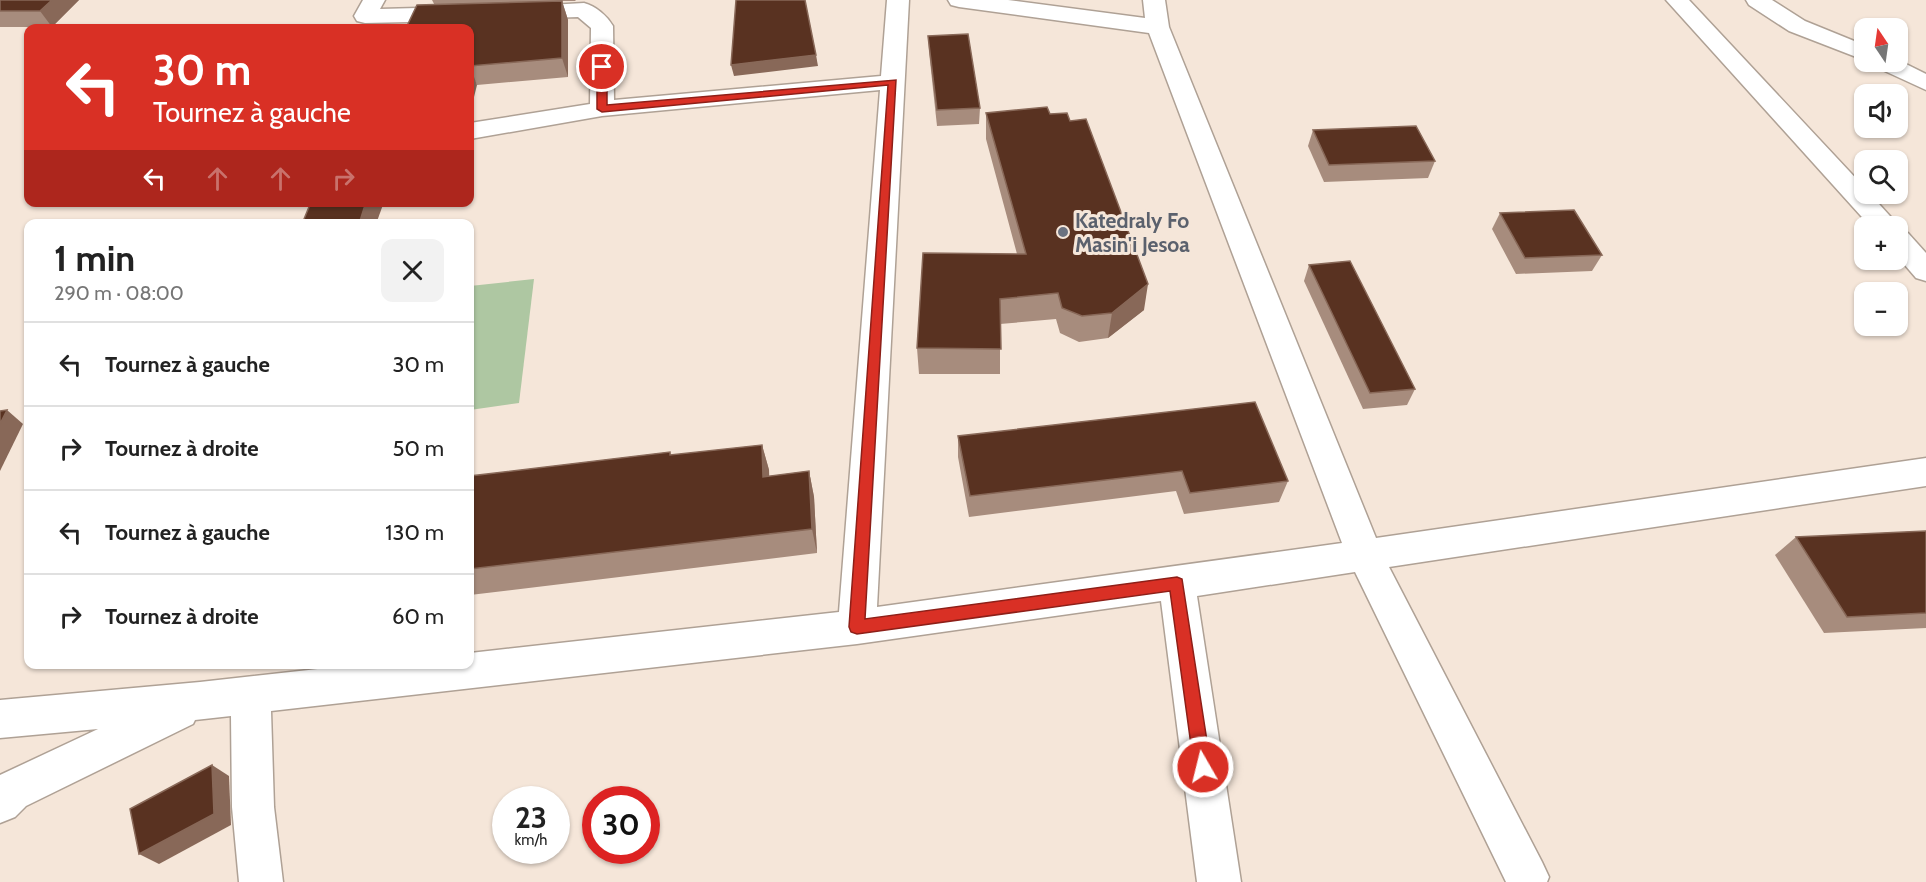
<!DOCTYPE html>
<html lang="fr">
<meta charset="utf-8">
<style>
body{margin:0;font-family:Cabin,sans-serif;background:#f2f2f2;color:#222;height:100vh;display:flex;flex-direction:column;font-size:22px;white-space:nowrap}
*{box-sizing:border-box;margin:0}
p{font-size:20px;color:#767676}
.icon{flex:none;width:33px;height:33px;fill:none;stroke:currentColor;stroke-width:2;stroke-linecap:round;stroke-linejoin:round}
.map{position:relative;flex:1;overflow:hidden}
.details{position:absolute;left:24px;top:219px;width:450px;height:450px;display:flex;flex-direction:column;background:#fff;border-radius:12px;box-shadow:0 2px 4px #0004}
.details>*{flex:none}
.hud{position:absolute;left:24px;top:24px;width:450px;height:183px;border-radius:12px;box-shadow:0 2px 4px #0004;background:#d93025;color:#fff;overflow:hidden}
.needle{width:39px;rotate:347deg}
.controls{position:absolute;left:1854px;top:18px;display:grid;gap:12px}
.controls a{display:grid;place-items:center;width:54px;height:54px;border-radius:12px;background:#fff;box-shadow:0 2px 4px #0004;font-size:30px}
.speed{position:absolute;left:492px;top:786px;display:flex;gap:12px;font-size:30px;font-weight:700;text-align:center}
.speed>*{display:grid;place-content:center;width:78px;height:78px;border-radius:50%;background:#fff;box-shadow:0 2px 4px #0004;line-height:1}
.speed small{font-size:15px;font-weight:400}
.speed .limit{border:9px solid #d22;background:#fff;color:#111}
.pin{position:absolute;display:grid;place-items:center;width:51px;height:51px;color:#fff;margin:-26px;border:3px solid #fff;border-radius:50%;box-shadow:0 2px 6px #0007}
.me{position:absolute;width:66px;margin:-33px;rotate:352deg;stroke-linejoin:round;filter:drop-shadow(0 0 4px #0008)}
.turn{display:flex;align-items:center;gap:21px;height:126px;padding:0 30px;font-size:27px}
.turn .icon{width:78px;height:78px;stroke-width:2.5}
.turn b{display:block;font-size:42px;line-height:51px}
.lanes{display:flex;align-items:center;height:57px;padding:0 30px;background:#0003;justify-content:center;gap:30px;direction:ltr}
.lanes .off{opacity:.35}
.round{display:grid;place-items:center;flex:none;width:63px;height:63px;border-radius:12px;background:#f2f2f2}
.headline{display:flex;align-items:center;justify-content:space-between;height:102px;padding:0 30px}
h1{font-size:36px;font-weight:700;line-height:45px}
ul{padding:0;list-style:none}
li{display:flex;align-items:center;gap:18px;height:84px;padding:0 30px;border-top:2px solid #e0e0e0}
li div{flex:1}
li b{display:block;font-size:22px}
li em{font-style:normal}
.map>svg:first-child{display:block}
</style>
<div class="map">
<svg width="1926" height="882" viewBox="0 0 1926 882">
<rect width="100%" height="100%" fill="#f5e6d9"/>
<polygon fill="#aec7a2" points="534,279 519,403 470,410 470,286"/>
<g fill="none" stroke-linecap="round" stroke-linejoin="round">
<defs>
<g id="minor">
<polygon points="363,0 385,0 380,9 455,7 463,9 466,14 463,19 455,21 365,23 357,21 354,16"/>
<path d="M887,0H909L877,607L1342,543L1149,33L959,7L951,5L948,0H1008L1145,18L1143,0H1165L1169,27L1376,538L1926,458V486L1389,567L1542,862L1549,877L1547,882H1506L1355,572L1197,596L1241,882H1197L1161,601L857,644L271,711L274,807L283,882H239L232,807L231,716L195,720L193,724L26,806L15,817L0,823V775L98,729L0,738V700L200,682L363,664H470V653L839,612L880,90L602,116L470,139V123L590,104L591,28L578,17L522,19L514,17L511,12L514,7L584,3C596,6 607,16 613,26L614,100L881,76Z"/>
<polygon points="1666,0 1689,0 1864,187 1864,194 1870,194 1899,226 1898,228 1870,226"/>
<polygon points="1746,0 1772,0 1805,21 1864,45 1864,60 1789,31 1749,5"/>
<polygon points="1898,60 1926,74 1926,90 1876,67 1872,62 1898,62"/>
<polygon points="1898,231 1908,233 1926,253 1926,281 1916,278 1898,257"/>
</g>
</defs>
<use href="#minor" stroke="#afa195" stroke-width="3"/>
<use href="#minor" fill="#fff" fill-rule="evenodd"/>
</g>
<g fill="#a78c7d">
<polygon points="0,0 79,0 52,27 0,27"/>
<polygon points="432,0 576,0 575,1 562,1 568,20 568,77 477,85"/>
<polygon points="928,36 980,108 979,124 937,126 929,52"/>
<polygon points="986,113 1050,114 1144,310 1108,338 1079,342 1060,333 1056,319 1000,324 1000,374 919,374 917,348 1017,254 986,139"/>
<polygon points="1313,130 1435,161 1428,178 1324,182 1308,146"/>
<polygon points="1500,213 1602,255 1592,271 1516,274 1492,229"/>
<polygon points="1309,265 1415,389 1407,405 1363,409 1304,281"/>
<polygon points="958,436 1288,481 1279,502 1184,514 1176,491 969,517 958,457"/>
<polygon points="762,445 769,470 769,476 809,471 814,497 817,553 470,595 470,476 670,452 671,455"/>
<polygon points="1926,531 1926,628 1824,633 1775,555 1796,537"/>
</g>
<g fill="#886858">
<polygon points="52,0 79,0 52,27 40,11"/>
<polygon points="562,1 568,20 568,77 562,58"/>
<polygon points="816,55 818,66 734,76 731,65"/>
<polygon points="470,66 477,85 470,113"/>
<polygon points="366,202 384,202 376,224 359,224"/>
<polygon points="1148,284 1144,310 1108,338 1112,313"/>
<polygon points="7,410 23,424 0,471 0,424"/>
<polygon points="762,445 769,470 770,502 763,477"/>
<polygon points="809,471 814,497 817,553 812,529"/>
<polygon points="212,765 229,776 231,825 159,864 139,854"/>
</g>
<g fill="#593221" stroke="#886858" stroke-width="1.5">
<polygon points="0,0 52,0 40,11 0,11"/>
<polygon points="736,0 805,0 816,55 731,65"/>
<polygon points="562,1 562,58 470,66 470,28 406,28 417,5"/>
<polygon points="968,34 980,108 937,110 928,36"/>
<polygon points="1047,107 1050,114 1067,113 1070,121 1086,119 1148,284 1112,313 1082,316 1062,308 1058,293 1000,299 1001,349 917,348 923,253 1026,254 986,113"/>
<polygon points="1416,126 1435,161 1329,165 1313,130"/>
<polygon points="311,202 366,202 359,224 302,224"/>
<polygon points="1574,210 1602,255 1525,258 1500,213"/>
<polygon points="1350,261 1415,389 1370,393 1309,265"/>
<polygon points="1255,402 1288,481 1190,493 1182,471 970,496 958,436"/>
<polygon points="7,410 0,424 0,411"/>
<polygon points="762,445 763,477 809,471 812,529 470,569 470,476 670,452 670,455"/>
<polygon points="1926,531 1926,613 1847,617 1796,537"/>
<polygon points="212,765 214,814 139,854 130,809"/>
</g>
<polygon fill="#d93025" stroke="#8d1f18" stroke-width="1.5" points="602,64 607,67 607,105 896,80 865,619 1177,577 1182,579 1211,767 1209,773 1203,775 1197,773 1194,767 1170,591 857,634 851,632 849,627 888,85 602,112 597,109 597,67"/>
<circle fill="#6b7280" stroke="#f5e6d9" stroke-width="2" cx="1063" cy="232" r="6"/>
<g text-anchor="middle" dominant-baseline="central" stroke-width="6" stroke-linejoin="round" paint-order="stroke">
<g font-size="21" font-weight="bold" fill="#5b616d" stroke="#f5e6d9" text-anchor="start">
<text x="1075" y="220">Katedraly Fo<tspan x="1075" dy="24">Masin'i Jesoa</tspan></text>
</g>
</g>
</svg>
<div class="controls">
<a><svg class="needle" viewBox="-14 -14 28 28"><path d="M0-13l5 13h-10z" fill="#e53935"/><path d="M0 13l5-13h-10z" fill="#767676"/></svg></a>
<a><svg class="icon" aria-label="sound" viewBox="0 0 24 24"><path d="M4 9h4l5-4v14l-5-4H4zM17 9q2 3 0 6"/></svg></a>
<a><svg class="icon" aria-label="search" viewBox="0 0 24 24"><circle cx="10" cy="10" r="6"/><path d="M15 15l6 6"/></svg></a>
<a>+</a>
<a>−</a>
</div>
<div class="speed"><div>23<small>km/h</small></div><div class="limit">30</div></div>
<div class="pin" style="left:602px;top:67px;background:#d93025"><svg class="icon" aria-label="arrive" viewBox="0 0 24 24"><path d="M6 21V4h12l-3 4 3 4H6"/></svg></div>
<svg class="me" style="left:1203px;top:767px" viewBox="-20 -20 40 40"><circle r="17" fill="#d93025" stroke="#fff" stroke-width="3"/><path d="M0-11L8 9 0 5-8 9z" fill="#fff"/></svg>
<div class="hud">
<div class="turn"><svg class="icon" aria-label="left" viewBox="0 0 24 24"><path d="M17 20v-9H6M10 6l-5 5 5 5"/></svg><div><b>30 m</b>Tournez à gauche</div></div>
<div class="lanes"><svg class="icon" aria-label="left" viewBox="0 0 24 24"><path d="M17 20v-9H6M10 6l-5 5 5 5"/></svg><svg class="icon off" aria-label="ahead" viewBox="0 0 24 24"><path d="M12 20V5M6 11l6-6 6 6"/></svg><svg class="icon off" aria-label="ahead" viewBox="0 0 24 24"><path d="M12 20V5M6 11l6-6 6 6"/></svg><svg class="icon off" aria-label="right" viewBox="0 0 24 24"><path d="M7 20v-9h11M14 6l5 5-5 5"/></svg></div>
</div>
<section class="details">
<div class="headline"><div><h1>1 min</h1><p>290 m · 08:00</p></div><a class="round"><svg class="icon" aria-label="close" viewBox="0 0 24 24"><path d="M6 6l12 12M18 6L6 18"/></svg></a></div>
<ul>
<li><svg class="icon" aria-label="left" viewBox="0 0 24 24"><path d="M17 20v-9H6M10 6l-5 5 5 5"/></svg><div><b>Tournez à gauche</b></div><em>30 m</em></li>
<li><svg class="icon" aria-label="right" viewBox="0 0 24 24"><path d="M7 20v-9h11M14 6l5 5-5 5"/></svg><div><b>Tournez à droite</b></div><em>50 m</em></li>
<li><svg class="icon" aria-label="left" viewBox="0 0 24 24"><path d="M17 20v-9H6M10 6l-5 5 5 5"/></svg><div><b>Tournez à gauche</b></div><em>130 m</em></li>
<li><svg class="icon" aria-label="right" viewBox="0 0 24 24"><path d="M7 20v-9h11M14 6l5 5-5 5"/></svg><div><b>Tournez à droite</b></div><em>60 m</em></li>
</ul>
</section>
</div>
